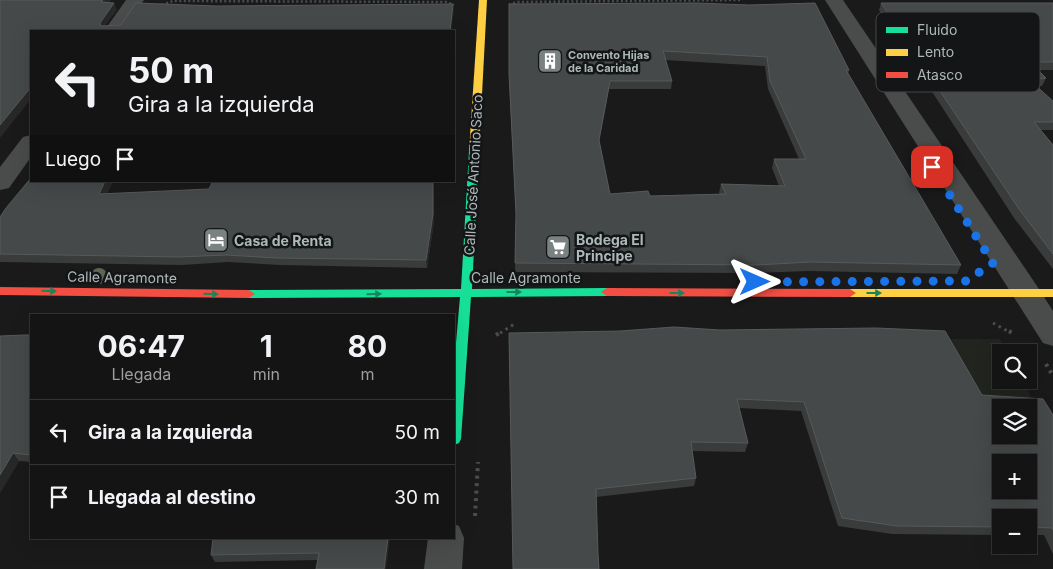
<!DOCTYPE html>
<html lang="es">
<meta charset="utf-8">
<style>
body{margin:0;font-family:Inter,sans-serif;background:#1d1d1d;color:#f1f3f6;height:100vh;display:flex;flex-direction:column;font-size:19px;white-space:nowrap}
*{box-sizing:border-box;margin:0}
p{font-size:16px;color:#9d9ea0}
.icon{flex:none;width:28px;height:28px;fill:none;stroke:currentColor;stroke-width:2;stroke-linecap:round;stroke-linejoin:round}
.map{position:relative;flex:1;overflow:hidden}
.details{position:absolute;left:30px;top:314px;width:425px;height:225px;display:flex;flex-direction:column;background:#141414;border-radius:0px;box-shadow:0 5px 20px #0002,0 0 0 1px #333334}
.details>*{flex:none}
.banner{position:absolute;left:30px;top:30px;width:425px;height:152px;border-radius:0px;box-shadow:0 5px 20px #0002,0 0 0 1px #333334;background:#141414;color:#f1f3f6;overflow:hidden}
.fabs{position:absolute;left:992px;top:344px;display:grid;gap:10px}
.fabs a{display:grid;place-items:center;width:45px;height:45px;border-radius:0px;background:#141414;box-shadow:0 5px 20px #0002,0 0 0 1px #333334;font-size:25px}
.pin{position:absolute;display:grid;place-items:center;width:42px;height:42px;color:#fff;margin:-21px;border-radius:10px;box-shadow:0 2px 8px #0006}
.me{position:absolute;width:55px;margin:-28px;rotate:90deg;stroke-linejoin:round;filter:drop-shadow(0 0 4px #0008)}
.turn{display:flex;align-items:center;gap:18px;height:105px;padding:0 15px;font-size:22px}
.turn .icon{width:65px;height:65px;stroke-width:2.5}
.turn b{display:block;font-size:35px;line-height:42px}
.then{display:flex;align-items:center;height:48px;padding:0 15px;background:#0003;gap:10px;font-size:19px}
.eta{display:flex;justify-content:space-evenly;align-items:center;height:85px;text-align:center}
.eta b{font-size:30px;font-weight:700;line-height:35px}
ul{padding:0;list-style:none}
li{display:flex;align-items:center;gap:15px;height:65px;padding:0 15px;border-top:1px solid #333334}
li div{flex:1}
li b{display:block;font-size:19px}
li em{font-style:normal}
.map>svg:first-child{display:block}
</style>
<div class="map">
<svg width="1053" height="569" viewBox="0 0 1053 569">
<rect width="100%" height="100%" fill="#1a1a1a"/>
<polygon fill="#21241f" points="940,339 1000,339 1007,352 1001,352 1001,380 1022,380 1036,407 976,404"/>
<g fill="none" stroke-linecap="round" stroke-linejoin="round">
<g stroke="#4a4d4e" stroke-width="2.5" stroke-dasharray="2 2.5" stroke-linecap="butt">
<polyline points="162,5 173,1 446,2 454,5"/>
<polyline points="509,5 517,2 741,0"/>
</g>
<g stroke="#4a4d4e" stroke-width="3" stroke-dasharray="2.5 4" stroke-linecap="butt">
<polyline points="993,323 1011,333"/>
<polyline points="500,333 516,323"/>
</g>
<g stroke="#4a4d4e" stroke-width="4" stroke-dasharray="3 4.5" stroke-linecap="butt">
<polyline points="1009,331 1014,334"/>
<polyline points="496,335 502,331"/>
<polyline points="1046,364 1053,376"/>
<polyline points="475,516 478,462"/>
</g>
<g fill="#4a4c4c" fill-rule="evenodd">
<polygon points="126,0 144,0 122,31 104,31"/>
<polygon points="825,0 843,0 1037,286 1053,311 1053,346 1043,343"/>
<polygon points="31,135 31,157 9,188 0,190 0,167 23,137"/>
<polygon points="454,524 459,526 464,538 462,569 424,569 428,538 454,538"/>
</g>
<polygon fill="#16e098" fill-rule="evenodd" points="474,148 479,151 472,289 607,288 613,292 607,296 471,297 461,439 459,443 454,445 454,366 460,297 249,298 243,294 249,290 461,289 469,151"/>
<g fill="#ffcf43" fill-rule="evenodd">
<polygon points="479,0 487,0 479,151 474,154 469,151"/>
<polygon points="850,289 1053,289 1053,297 850,297 844,293"/>
</g>
<g fill="#f24e42" fill-rule="evenodd">
<polygon points="0,287 249,290 255,294 249,298 0,295"/>
<polygon points="607,288 850,289 856,293 850,297 607,296 601,292"/>
</g>
</g>
<circle fill="#5d6555" cx="99" cy="276" r="8"/>
<g fill="#3a3b3b" fill-rule="evenodd">
<polygon points="881,3 1053,3 1053,70 1038,70 1046,78 1042,86 1037,86 1053,101 1053,130 1040,130 1053,145 1053,269 1014,218 879,10"/>
<path d="M749,5L849,70L848,74L961,265L957,274L808,271L753,273L515,272L516,218L509,81ZM665,60L765,66L768,89L799,159H774L772,168L779,186L721,184L719,193L720,194L650,196L610,194L599,142L609,89H671L672,81Z"/>
<polygon points="31,181 113,181 107,193 434,222 427,268 280,265 228,262 182,265 0,262 0,217"/>
<polygon points="509,333 982,395 1053,415 1053,554 1044,535 1029,535 1029,518 1001,518 1001,535 892,534 838,526 801,411 739,408 748,443 745,452 692,451 696,478 694,486 596,497 513,560"/>
<polygon points="31,335 31,462 19,461 0,493"/>
<polygon points="390,538 318,560 215,562 211,555"/>
</g>
<g fill="#282828">
<polygon points="103,0 111,0 104,9 101,2"/>
<polygon points="114,3 117,10 102,30 100,23"/>
<polygon points="453,4 454,11 451,31 450,31"/>
<polygon points="610,81 609,89 598,148 599,140"/>
<polygon points="31,87 31,99 0,138 0,125"/>
<polygon points="105,181 113,181 102,202 99,194"/>
<polygon points="433,181 434,222 427,268 426,260"/>
<polygon points="13,453 19,461 0,493 0,475"/>
<polygon points="388,538 390,538 386,569 384,569"/>
</g>
<g fill="#464949" stroke="#565a5a" fill-rule="evenodd">
<polygon points="0,0 103,0 101,2 114,3 100,23 101,26 121,25 136,3 216,6 453,4 450,31 31,31 31,87 0,125"/>
<path d="M696,3L749,5L815,3L849,70H846L961,265L811,262L756,265L515,263L516,213L509,73V4ZM663,51L767,57L770,81L806,159H774L785,186L721,184L726,194L650,196L648,191L610,194L599,140L610,81H672Z"/>
<polygon points="881,3 1053,3 1053,62 1030,62 1046,78 1029,80 1053,101 1053,122 1034,122 1053,145 1053,254 1019,209"/>
<polygon points="31,178 31,181 105,181 99,194 209,189 213,181 433,181 433,214 426,260 277,258 226,255 179,257 0,254 0,217 6,208"/>
<path d="M674,327L720,330L876,328L945,331L982,395L1043,399L1053,415V530L1052,528L1029,527V518H1001V527L897,526L842,518L804,402L737,399L748,443L691,442L696,478L596,489L598,554L599,569H513L509,333L620,331ZM1001,408H1029V435H1001ZM1001,462H1029V490H1001Z"/>
<polygon points="24,335 31,335 31,455 13,453 0,475 0,336"/>
<polygon points="213,538 388,538 384,569 316,569 319,553 211,555"/>
</g>
<defs><path id="oneway-solid" d="M-6-.8H1V-3.2L6.5 0L1 3.2V.8H-6Z" transform="scale(1.25)"/></defs>
<g fill="#15855e">
<use href="#oneway-solid" transform="translate(49 291) rotate(1)"/>
<use href="#oneway-solid" transform="translate(514 292)"/>
<use href="#oneway-solid" transform="translate(677 293)"/>
<use href="#oneway-solid" transform="translate(874 293)"/>
<use href="#oneway-solid" transform="translate(211 294) rotate(1)"/>
<use href="#oneway-solid" transform="translate(374 294) rotate(-1)"/>
</g>
<g fill="none" stroke-linecap="round" stroke-linejoin="round">
<polyline stroke="#1a73e8" stroke-width="9" stroke-dasharray="0 16.2" points="755,282 966,281 993,263 932,167"/>
</g>
<defs>
<symbol id="building-square" viewBox="-11 -11 22 22"><rect x="-9" y="-9" width="18" height="18" rx="4" fill="#7a8181" stroke="#141516"/><path d="M-4-6H4V6H1V3H-1V6H-4ZM-2.5-4.3h1.7v1.8h-1.7ZM.8-4.3h1.7v1.8H.8ZM-2.5-1h1.7V.8h-1.7ZM.8-1h1.7V.8H.8Z" fill="#fff"/></symbol>
<symbol id="hotel-square" viewBox="-11 -11 22 22"><rect x="-9" y="-9" width="18" height="18" rx="4" fill="#7a8181" stroke="#141516"/><path d="M-6-4.5h1.5V1H6V5H4.5V3h-9V5H-6ZM-4 0a1.8 1.8 0 1 1 3.6 0ZM.5 0V-2.5h3Q6-2.5 6 0Z" fill="#fff"/></symbol>
<symbol id="supermarket-square" viewBox="-11 -11 22 22"><rect x="-9" y="-9" width="18" height="18" rx="4" fill="#7a8181" stroke="#141516"/><path d="M-6-5.5h2.5l.6 2H6L4.5 2H-2.5L-4.4-4H-6ZM-1.5 3.2a1.3 1.3 0 1 0 .1 0ZM3 3.2a1.3 1.3 0 1 0 .1 0Z" fill="#fff"/></symbol>
</defs>
<g fill-rule="evenodd">
<use href="#building-square" x="536" y="47" width="28" height="28"/>
<use href="#hotel-square" x="202" y="226" width="28" height="28"/>
<use href="#supermarket-square" x="544" y="233" width="28" height="28"/>
</g>
<g text-anchor="middle" dominant-baseline="central" stroke-width="5" stroke-linejoin="round" paint-order="stroke">
<g font-size="11" font-weight="bold" fill="#adb8b9" stroke="#141516" text-anchor="start">
<text x="568" y="55">Convento Hijas<tspan x="568" dy="13">de la Caridad</tspan></text>
</g>
<g font-size="14" fill="#adb8b9" stroke="#141516">
<text transform="translate(473 175) rotate(-87)">Calle José Antonio Saco</text>
<text transform="translate(122 277) rotate(1)">Calle Agramonte</text>
<text x="526" y="277">Calle Agramonte</text>
</g>
<g font-size="14" font-weight="bold" fill="#adb8b9" stroke="#141516" text-anchor="start">
<text x="576" y="239">Bodega El<tspan x="576" dy="16">Principe</tspan></text>
<text x="234" y="240">Casa de Renta</text>
</g>
</g>
<rect x="876" y="12" width="164" height="80" rx="8" fill="#141516" stroke="#424647" stroke-width="1"/>
<rect x="886" y="27" width="22" height="6" fill="#16e098"/>
<rect x="886" y="49" width="22" height="7" fill="#ffcf43"/>
<rect x="886" y="72" width="22" height="6" fill="#f24e42"/>
<g font-size="14" fill="#adb8b9">
<text x="917" y="35">Fluido</text>
<text x="917" y="57">Lento</text>
<text x="917" y="80">Atasco</text>
</g>
</svg>
<div class="fabs">
<a><svg class="icon" aria-label="search" viewBox="0 0 24 24"><circle cx="10" cy="10" r="6"/><path d="M15 15l6 6"/></svg></a>
<a><svg class="icon" aria-label="layers" viewBox="0 0 24 24"><path d="M12 4l9 5-9 5-9-5zM3 14l9 5 9-5"/></svg></a>
<a>+</a>
<a>−</a>
</div>
<div class="pin" style="left:932px;top:167px;background:#d93025"><svg class="icon" aria-label="arrive" viewBox="0 0 24 24"><path d="M6 21V4h12l-3 4 3 4H6"/></svg></div>
<svg class="me" style="left:755px;top:282px" viewBox="-20 -20 40 40"><path d="M0-17L14 15 0 8-14 15z" fill="#1a73e8" stroke="#fff" stroke-width="4"/></svg>
<div class="banner">
<div class="turn"><svg class="icon" aria-label="left" viewBox="0 0 24 24"><path d="M17 20v-9H6M10 6l-5 5 5 5"/></svg><div><b>50 m</b>Gira a la izquierda</div></div>
<div class="then">Luego<svg class="icon" aria-label="arrive" viewBox="0 0 24 24"><path d="M6 21V4h12l-3 4 3 4H6"/></svg></div>
</div>
<section class="details">
<div class="eta">
<div><b>06:47</b><p>Llegada</p></div>
<div><b>1</b><p>min</p></div>
<div><b>80</b><p>m</p></div>
</div>
<ul>
<li><svg class="icon" aria-label="left" viewBox="0 0 24 24"><path d="M17 20v-9H6M10 6l-5 5 5 5"/></svg><div><b>Gira a la izquierda</b></div><em>50 m</em></li>
<li><svg class="icon" aria-label="arrive" viewBox="0 0 24 24"><path d="M6 21V4h12l-3 4 3 4H6"/></svg><div><b>Llegada al destino</b></div><em>30 m</em></li>
</ul>
</section>
</div>
